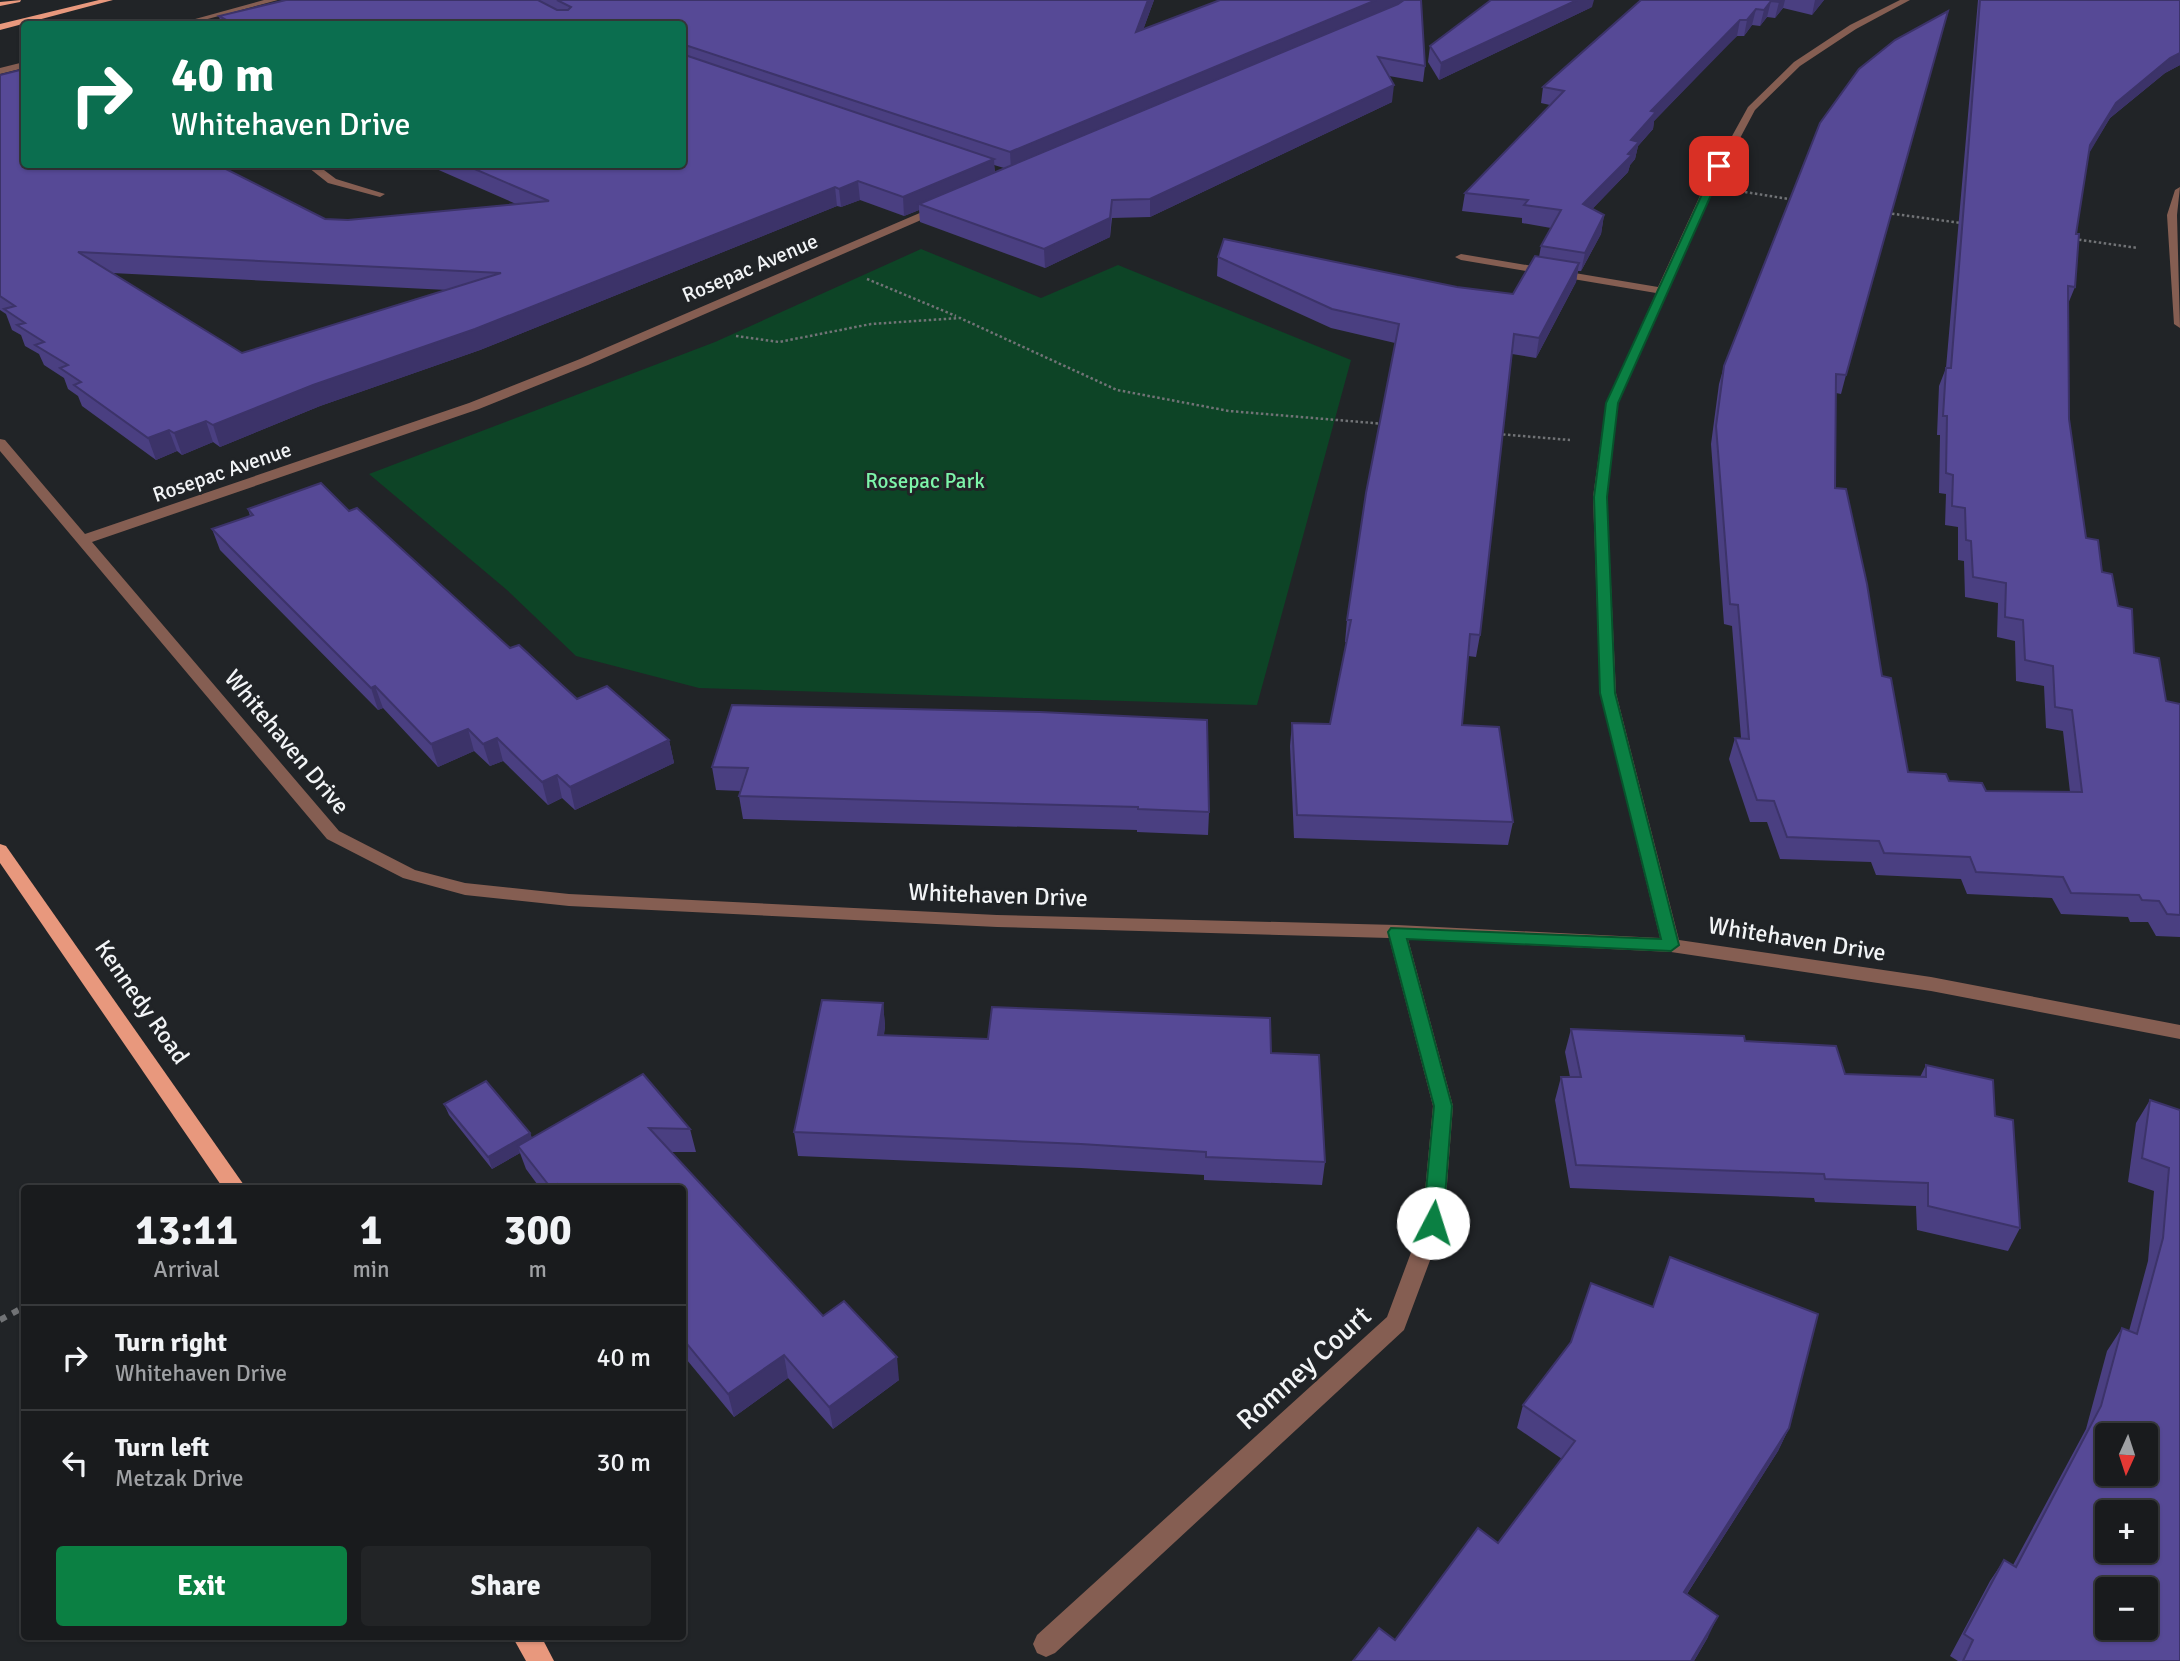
<!DOCTYPE html>
<meta charset="utf-8">
<style>
body{margin:0;font-family:Signika,sans-serif;background:#222426;color:#f1f3f6;height:100vh;display:flex;flex-direction:column;font-size:26px;white-space:nowrap}
*{box-sizing:border-box;margin:0}
p{font-size:23px;color:#9fa1a4}
.icon{flex:none;width:38px;height:38px;fill:none;stroke:currentColor;stroke-width:2;stroke-linecap:round;stroke-linejoin:round}
.map{position:relative;flex:1;overflow:hidden}
.details{position:absolute;left:21px;top:1185px;width:665px;height:455px;display:flex;flex-direction:column;background:#191b1d;border-radius:7px;box-shadow:0 2px 5px #0004,0 0 0 2px #37393b}
.details>*{flex:none}
.top-card{position:absolute;left:21px;top:21px;width:665px;height:147px;border-radius:7px;box-shadow:0 2px 5px #0004,0 0 0 2px #37393b;background:#0b6e4f;color:#fff;overflow:hidden}
.needle{width:46px;rotate:183deg}
.controls{position:absolute;left:2095px;top:1423px;display:grid;gap:14px}
.controls a{display:grid;place-items:center;width:63px;height:63px;border-radius:7px;background:#191b1d;box-shadow:0 2px 5px #0004,0 0 0 2px #37393b;font-size:35px}
.pin{position:absolute;display:grid;place-items:center;width:60px;height:60px;color:#fff;margin:-30px;border-radius:14px;box-shadow:0 4px 10px #0006}
.me{position:absolute;width:77px;margin:-38px;rotate:5deg;stroke-linejoin:round;filter:drop-shadow(0 0 5px #0008)}
.turn{display:flex;align-items:center;gap:24px;height:147px;padding:0 35px;font-size:32px}
.turn .icon{width:91px;height:91px;stroke-width:2.5}
.turn b{display:block;font-size:49px;line-height:60px}
.eta{display:flex;justify-content:space-evenly;align-items:center;height:119px;text-align:center}
.eta b{font-size:42px;font-weight:700;line-height:49px}
.action{display:flex;gap:14px;margin-top:auto;padding:14px 35px}
.action a{flex:1;height:80px;border-radius:7px;background:#0b8043;color:#fff;font-size:28px;font-weight:700;line-height:80px;text-align:center}
.action a+a{background:#222426;color:#f1f3f6}
ul{padding:0;list-style:none}
li{display:flex;align-items:center;gap:21px;height:105px;padding:0 35px;border-top:2px solid #37393b}
li div{flex:1}
li b{display:block;font-size:26px}
li em{font-style:normal}
.map>svg:first-child{display:block}
</style>
<div class="map">
<svg width="2180" height="1661" viewBox="0 0 2180 1661">
<rect width="100%" height="100%" fill="#212427"/>
<polygon fill="#0d4426" points="921,249 1041,298 1118,265 1351,360 1257,705 699,688 576,656 507,590 369,474 715,342"/>
<g fill="none" stroke-linecap="round" stroke-linejoin="round">
<g stroke="#717376" stroke-width="2.5" stroke-dasharray="2.5 2.5" stroke-linecap="butt">
<polyline points="1745,192 1795,200"/>
<polyline points="1887,213 1961,223"/>
<polyline points="2074,239 2138,248"/>
<polyline points="867,279 956,316"/>
<polyline points="736,336 779,342 871,324 960,318 1117,390 1229,411 1385,424"/>
<polyline points="1498,434 1570,440"/>
</g>
<polyline stroke="#717376" stroke-width="6" stroke-dasharray="7 7" stroke-linecap="butt" points="0,1320 24,1307"/>
<g fill="#855e52" fill-rule="evenodd">
<polygon points="264,0 278,0 189,24 177,24"/>
<polygon points="1900,0 1910,0 1856,29 1800,66 1755,110 1714,187 1618,403 1607,497 1616,693 1679,940 1931,977 2180,1025 2180,1039 1931,991 1671,952 1408,939 1453,1106 1444,1223 1404,1330 1055,1653 1046,1657 1037,1653 1033,1644 1037,1635 1387,1317 1422,1223 1433,1106 1389,938 997,927 569,906 465,895 403,878 327,839 0,451 0,439 5,440 85,534 469,403 580,359 936,206 944,206 944,210 588,365 479,409 92,542 339,831 415,870 465,883 569,894 997,915 1397,925 1660,938 1600,693 1593,497 1606,403 1656,293 1461,260 1455,257 1461,254 1658,287 1704,187 1748,107 1794,62 1850,25"/>
<polygon points="24,62 24,68 0,74 0,68"/>
<polygon points="304,164 316,164 336,179 385,194 380,197 328,183"/>
<polygon points="2180,187 2177,215 2180,328 2174,324 2167,215 2175,190"/>
</g>
<g fill="#e8987d" fill-rule="evenodd">
<polygon points="21,0 20,2 0,6 0,2"/>
<polygon points="99,0 113,0 0,30 0,24"/>
<polygon points="0,844 6,846 246,1188 223,1188 0,863"/>
<polygon points="512,1636 541,1636 554,1661 526,1661"/>
</g>
</g>
<g fill="#4a3f81" fill-rule="evenodd">
<path d="M286,0H1154L1143,30L1220,0L1425,66L1423,82L1389,76L1392,102L1150,217L1112,218L1110,237L1045,268L920,222L919,210L904,216L860,200L841,207L837,206L480,350L320,406L220,447L213,442L182,455L177,451L156,460L82,406L78,396L68,389L64,378L44,365L39,354L25,346L21,335L12,330L6,314L0,310V75L325,219L348,220L516,204L425,164H682V24H221L219,16ZM994,165L1004,168L995,172ZM112,273L447,290L242,353Z"/>
<polygon points="1641,0 1824,0 1812,15 1783,8 1775,18 1767,17 1760,26 1752,25 1744,36 1737,36 1726,46 1654,121 1653,129 1638,146 1635,159 1630,165 1628,172 1592,209 1604,215 1601,234 1581,271 1578,271 1576,282 1536,358 1512,354 1480,635 1476,657 1468,656 1462,725 1513,822 1508,845 1294,838 1290,746 1292,723 1330,724 1347,642 1345,642 1347,620 1395,343 1331,328 1217,276 1218,257 1513,294 1539,257 1541,246 1551,228 1522,223 1522,218 1462,211 1465,193 1550,105 1541,103 1543,87"/>
<polygon points="1978,0 2180,0 2180,65 2165,73 2110,118 2088,154 2076,234 2075,287 2068,304 2069,419 2086,538 2118,606 2134,653 2166,701 2180,704 2180,937 2156,936 2148,922 2130,922 2128,917 2061,914 2052,898 1967,894 1961,879 1876,875 1871,862 1780,859 1767,822 1750,822 1729,759 1735,738 1741,738 1732,626 1724,624 1711,444 1719,384 1724,366 1820,123 1846,375 1841,394 1836,393 1835,488 1882,676 1908,772 1986,791 2070,792 2063,731 2046,728 2044,686 2016,681 2015,641 1997,637 1998,603 1965,597 1964,561 1958,560 1958,527 1945,525 1946,494 1939,493 1940,435 1937,435 1939,386 1946,368"/>
<polygon points="1592,7 1439,80 1428,62 1430,46"/>
<polygon points="248,509 349,511 510,648 577,699 669,740 674,763 575,810 562,798 548,805 503,761 490,766 474,751 438,767 383,708 378,710 220,550 212,529 250,516"/>
<polygon points="732,705 1209,812 1208,835 1137,832 1137,830 743,819 739,796 741,791 716,790 712,767"/>
<polygon points="883,1003 885,1026 884,1035 1271,1053 1325,1162 1322,1185 1204,1180 1204,1175 1081,1168 798,1156 794,1132"/>
<polygon points="1571,1029 1745,1041 1845,1074 1920,1077 1926,1065 1995,1116 2020,1228 2008,1251 1917,1230 1916,1206 1815,1202 1814,1198 1570,1188 1555,1100 1561,1077 1570,1077 1565,1052"/>
<polygon points="643,1074 690,1129 696,1152 671,1152 823,1316 899,1380 833,1429 788,1378 734,1417 682,1354 682,1188 540,1188 526,1169 520,1153 492,1169 449,1115 444,1104 530,1133 532,1138"/>
<polygon points="2150,1100 2180,1110 2180,1661 1958,1661 1950,1656 1990,1581 2004,1560 2013,1565 2086,1429 2107,1351 2122,1328 2129,1331 2148,1261 2154,1191 2128,1182 2136,1123"/>
<polygon points="1523,1405 1789,1428 1778,1451 1687,1594 1708,1637 1694,1661 1353,1661 1395,1640 1498,1543 1562,1459 1517,1428"/>
</g>
<g fill="#3c3369">
<polygon points="1148,0 1154,0 1136,49 1136,32"/>
<polygon points="1376,0 1407,0 1011,170 1010,152"/>
<polygon points="1577,0 1594,0 1592,7 1439,80 1441,63"/>
<polygon points="1781,0 1785,0 1783,8 1775,18 1779,2"/>
<polygon points="1815,0 1824,0 1812,15"/>
<polygon points="1771,1 1767,17 1760,26 1764,10"/>
<polygon points="1756,9 1752,25 1744,36 1747,20"/>
<polygon points="1740,20 1737,36 1654,121 1653,129 1638,146 1635,159 1630,165 1628,172 1580,222 1583,204 1631,140 1651,111"/>
<polygon points="2180,53 2180,65 2165,73 2110,118 2084,162 2090,145 2116,103 2170,58"/>
<polygon points="1394,85 1392,102 1150,217 1150,199"/>
<polygon points="994,159 995,177 919,204 919,210 904,216 903,197"/>
<polygon points="858,181 860,200 841,207 839,189"/>
<polygon points="835,187 837,206 480,350 320,406 220,447 213,425 313,385"/>
<polygon points="1112,200 1110,237 1045,268 1044,249"/>
<polygon points="1604,215 1601,234 1581,271 1585,253"/>
<polygon points="1579,263 1576,282 1536,358 1539,338"/>
<polygon points="206,421 213,442 182,455 174,433"/>
<polygon points="169,430 177,451 156,460 148,438"/>
<polygon points="375,686 383,708 378,710 371,688"/>
<polygon points="468,729 474,751 438,767 431,744"/>
<polygon points="497,738 503,761 490,766 483,744"/>
<polygon points="669,740 674,763 575,810 570,787"/>
<polygon points="557,775 562,798 548,805 542,782"/>
<polygon points="883,1003 885,1026 880,1058 878,1035"/>
<polygon points="530,1133 534,1145 518,1146 520,1153 492,1169 488,1157"/>
<polygon points="784,1355 788,1378 734,1417 728,1394"/>
<polygon points="897,1357 899,1380 833,1429 829,1407"/>
<polygon points="1789,1428 1778,1451 1674,1614 1684,1592"/>
<polygon points="1718,1616 1708,1637 1694,1661 1691,1661"/>
</g>
<g fill="#564996" stroke="#3c3369" stroke-width="2" fill-rule="evenodd">
<polygon points="286,0 538,0 557,10 568,10 571,7 557,0 1148,0 1136,32 1220,0 1376,0 1010,152 682,44 682,24 220,24 230,22 219,16"/>
<polygon points="1404,0 1421,0 1425,66 1378,57 1394,85 1150,199 1112,200 1110,218 1044,249 919,204 1398,4"/>
<polygon points="1491,0 1577,0 1441,63 1430,46"/>
<polygon points="1641,0 1781,0 1779,2 1771,1 1764,10 1756,9 1747,20 1740,20 1651,111 1656,112 1631,140 1639,142 1628,154 1632,155 1583,204 1604,215 1585,253 1541,246 1561,210 1524,205 1528,200 1465,193 1564,91 1543,87"/>
<polygon points="1980,0 2180,0 2180,53 2170,58 2116,103 2090,145 2076,234 2079,234 2075,287 2068,286 2069,419 2086,538 2098,540 2102,572 2112,574 2118,606 2132,609 2134,653 2159,658 2166,701 2180,704 2180,915 2167,914 2159,901 2142,900 2139,895 2071,893 2063,877 1976,872 1970,857 1884,853 1879,841 1787,837 1774,801 1757,800 1735,738 1749,739 1738,605 1730,604 1716,426 1724,366 1820,123 1859,69 1895,40 1948,11 1846,375 1836,374 1835,488 1846,489 1867,584 1882,676 1891,678 1908,772 1946,774 1949,781 1982,783 1986,791 2082,792 2072,710 2055,707 2053,666 2025,660 2023,620 2005,617 2006,583 1973,577 1971,541 1966,540 1965,508 1952,506 1953,475 1946,473 1947,416 1943,416 1946,368 1951,368"/>
<path d="M682,54L994,159L903,197L858,181L839,189L835,187L475,329L313,385L213,425L206,421L174,433L169,430L148,438L74,385L81,382L60,368L68,365L35,345L44,342L17,325L25,323L4,309L15,306L0,296V75L24,69V164H216L325,219L348,220L549,201L463,164H682ZM78,252L501,273L242,353Z"/>
<polygon points="1224,239 1457,287 1513,294 1535,256 1579,263 1539,338 1514,334 1480,635 1470,634 1462,725 1499,727 1513,822 1297,815 1292,723 1330,724 1351,620 1347,620 1366,493 1399,324 1332,309 1218,257"/>
<polygon points="321,483 349,511 357,508 510,648 519,645 577,699 607,686 669,740 570,787 557,775 542,782 497,738 483,744 468,729 431,744 375,686 371,688 212,529 253,515 248,509"/>
<polygon points="732,705 1040,712 1207,720 1209,812 1138,809 1138,807 739,796 748,768 712,767"/>
<polygon points="822,1000 883,1003 878,1035 988,1039 992,1007 1270,1018 1271,1053 1319,1055 1325,1162 1206,1157 1206,1152 1081,1144 794,1132"/>
<polygon points="1571,1029 1744,1036 1745,1041 1836,1046 1845,1074 1926,1077 1926,1065 1993,1080 1995,1116 2013,1120 2020,1228 1928,1206 1928,1183 1825,1179 1824,1174 1576,1165 1561,1077 1581,1077"/>
<polygon points="643,1074 690,1129 649,1128 823,1316 844,1301 897,1357 829,1407 784,1355 728,1394 682,1338 682,1188 561,1188 557,1184 551,1188 518,1146"/>
<polygon points="486,1081 530,1133 488,1157 444,1104"/>
<path d="M2150,1100L2180,1110V1661H1963L1973,1640L1964,1634L2004,1560L2016,1567L2101,1406L2122,1328L2137,1334L2163,1238L2169,1168L2142,1158ZM2107,1435H2146V1474H2107ZM2107,1512H2146V1550H2107ZM2107,1589H2146V1628H2107Z"/>
<polygon points="1670,1257 1818,1314 1789,1428 1684,1592 1718,1616 1691,1661 1353,1661 1379,1628 1395,1640 1478,1528 1498,1543 1575,1441 1523,1405 1571,1342 1591,1283 1653,1307"/>
</g>
<polygon fill="#0b8043" stroke="#07532c" stroke-width="2" points="1719,163 1724,166 1618,403 1607,497 1615,693 1679,945 1671,951 1407,939 1452,1106 1443,1223 1440,1229 1426,1229 1423,1223 1434,1106 1388,932 1391,928 1661,939 1600,693 1594,497 1606,403 1715,166"/>
<g text-anchor="middle" dominant-baseline="central" stroke-width="6" stroke-linejoin="round" paint-order="stroke">
<g font-size="21" fill="#f2f4f6" stroke="#212427">
<text transform="translate(750 268) rotate(-23)">Rosepac Avenue</text>
<text transform="translate(222 472) rotate(-19)">Rosepac Avenue</text>
</g>
<g font-size="21" fill="#7df5aa" stroke="#212427">
<text x="925" y="481">Rosepac Park</text>
</g>
<g font-size="24" fill="#f2f4f6" stroke="#212427">
<text transform="translate(287 742) rotate(50)">Whitehaven Drive</text>
<text transform="translate(998 895) rotate(2)">Whitehaven Drive</text>
<text transform="translate(1797 939) rotate(9)">Whitehaven Drive</text>
<text transform="translate(142 1002) rotate(55)">Kennedy Road</text>
</g>
<g font-size="28" fill="#f2f4f6" stroke="#212427">
<text transform="translate(1304 1368) rotate(-42)">Romney Court</text>
</g>
</g>
</svg>
<div class="controls">
<a><svg class="needle" viewBox="-14 -14 28 28"><path d="M0-13l5 13h-10z" fill="#e53935"/><path d="M0 13l5-13h-10z" fill="#9fa1a4"/></svg></a>
<a>+</a>
<a>−</a>
</div>
<div class="pin" style="left:1719px;top:166px;background:#d93025"><svg class="icon" aria-label="arrive" viewBox="0 0 24 24"><path d="M6 21V4h12l-3 4 3 4H6"/></svg></div>
<svg class="me" style="left:1433px;top:1223px" viewBox="-20 -20 40 40"><circle r="19" fill="#fff"/><path d="M0-13L10 11 0 6-10 11z" fill="#0b8043"/></svg>
<div class="top-card">
<div class="turn"><svg class="icon" aria-label="right" viewBox="0 0 24 24"><path d="M7 20v-9h11M14 6l5 5-5 5"/></svg><div><b>40 m</b>Whitehaven Drive</div></div>
</div>
<section class="details">
<div class="eta">
<div><b>13:11</b><p>Arrival</p></div>
<div><b>1</b><p>min</p></div>
<div><b>300</b><p>m</p></div>
</div>
<ul>
<li><svg class="icon" aria-label="right" viewBox="0 0 24 24"><path d="M7 20v-9h11M14 6l5 5-5 5"/></svg><div><b>Turn right</b><p>Whitehaven Drive</p></div><em>40 m</em></li>
<li><svg class="icon" aria-label="left" viewBox="0 0 24 24"><path d="M17 20v-9H6M10 6l-5 5 5 5"/></svg><div><b>Turn left</b><p>Metzak Drive</p></div><em>30 m</em></li>
</ul>
<div class="action"><a>Exit</a><a>Share</a></div>
</section>
</div>
